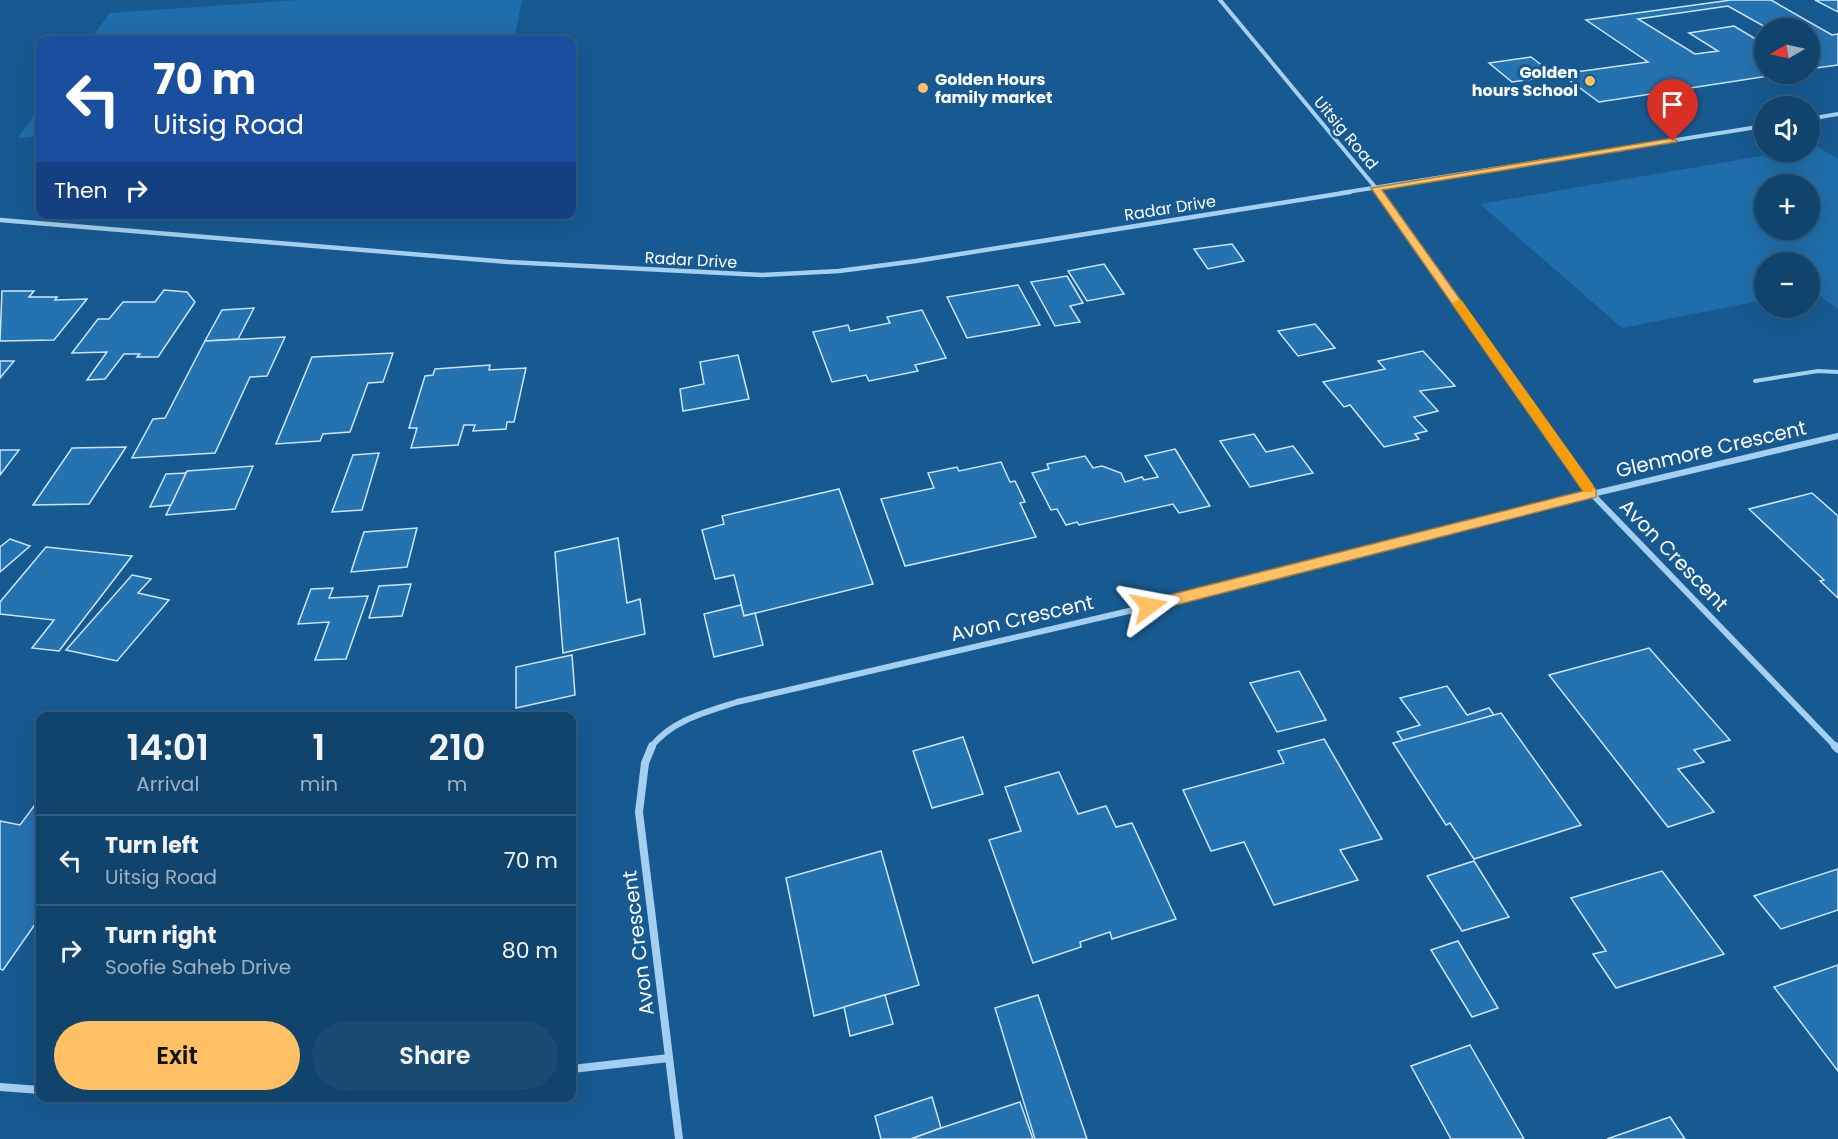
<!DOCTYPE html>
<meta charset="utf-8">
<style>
body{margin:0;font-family:Poppins,sans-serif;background:#1a4b72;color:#f1f3f6;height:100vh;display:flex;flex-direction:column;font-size:22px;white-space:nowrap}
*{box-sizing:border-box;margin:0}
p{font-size:20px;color:#9cb0c2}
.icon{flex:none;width:33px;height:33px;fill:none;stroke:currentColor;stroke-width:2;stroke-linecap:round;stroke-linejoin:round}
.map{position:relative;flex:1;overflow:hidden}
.details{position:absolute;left:36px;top:712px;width:540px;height:390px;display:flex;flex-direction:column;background:#11446d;border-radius:12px;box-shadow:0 6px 24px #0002,0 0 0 2px #305c80}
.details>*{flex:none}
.guide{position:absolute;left:36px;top:36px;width:540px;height:183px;border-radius:12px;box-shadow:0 6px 24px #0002,0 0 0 2px #305c80;background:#1a4fa0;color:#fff;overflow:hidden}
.needle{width:39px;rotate:261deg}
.tools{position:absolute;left:1754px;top:18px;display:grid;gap:12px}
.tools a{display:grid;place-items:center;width:66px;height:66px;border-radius:50%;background:#11446d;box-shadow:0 6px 24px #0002,0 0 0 2px #305c80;font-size:30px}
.pin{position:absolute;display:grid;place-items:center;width:51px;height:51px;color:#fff;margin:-62px -26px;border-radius:50% 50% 50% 0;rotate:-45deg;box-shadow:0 0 6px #0007}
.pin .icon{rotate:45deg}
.me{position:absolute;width:66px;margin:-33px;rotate:77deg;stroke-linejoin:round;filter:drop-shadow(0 0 4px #0008)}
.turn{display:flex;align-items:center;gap:21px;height:126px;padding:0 18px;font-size:27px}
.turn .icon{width:78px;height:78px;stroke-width:2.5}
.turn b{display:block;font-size:42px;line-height:51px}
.then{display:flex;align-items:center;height:57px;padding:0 18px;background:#0003;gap:12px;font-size:22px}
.eta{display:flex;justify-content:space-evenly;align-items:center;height:102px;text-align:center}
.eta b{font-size:36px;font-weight:600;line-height:42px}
.primary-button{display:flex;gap:12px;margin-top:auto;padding:12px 18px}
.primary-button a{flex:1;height:69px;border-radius:36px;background:#ffc164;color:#111;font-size:24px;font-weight:600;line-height:69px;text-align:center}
.primary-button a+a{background:#1a4b72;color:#f1f3f6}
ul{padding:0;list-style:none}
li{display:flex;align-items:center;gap:18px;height:90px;padding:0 18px;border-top:2px solid #305c80}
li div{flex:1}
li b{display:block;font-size:22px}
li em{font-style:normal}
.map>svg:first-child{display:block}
</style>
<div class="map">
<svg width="1838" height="1139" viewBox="0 0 1838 1139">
<rect width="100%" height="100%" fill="#175a91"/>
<g fill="#1f6eab" fill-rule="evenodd">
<polygon points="298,0 522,0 514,40 90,40 110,13"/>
<polygon points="40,107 40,136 18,138"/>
<path d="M1817,146L1838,159V309L1813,291L1809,292V262H1764V300L1622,328L1480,204L1785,152H1809V147ZM1764,184H1809V230H1764Z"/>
</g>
<g fill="#2572b0" stroke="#cbe6fb" stroke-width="1.5">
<polygon points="1731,0 1771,0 1832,35 1838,34 1838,65 1809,69 1809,28 1767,28 1728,6 1638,19 1695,54 1718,51 1689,33 1734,26 1764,44 1764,74 1781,74 1599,102 1561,74 1648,62 1586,20"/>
<polygon points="1815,0 1838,0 1838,12"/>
<polygon points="1531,57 1556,76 1512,82 1489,63"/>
<polygon points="1232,244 1244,261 1208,269 1194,249"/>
<polygon points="1104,264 1124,294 1087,301 1068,271"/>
<polygon points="1067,276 1083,303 1070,306 1080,322 1055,326 1031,282"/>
<polygon points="1018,285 1040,325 967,338 947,297"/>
<polygon points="164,290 187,292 195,302 158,357 137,357 140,354 124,354 105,379 87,380 107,352 72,353 98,319 109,319 123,302 155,302"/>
<polygon points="2,291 34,291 29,297 57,297 55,300 87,299 54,340 0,341"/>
<polygon points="254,308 238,339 205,341 222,310"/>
<polygon points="922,310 946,358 915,365 918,371 869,381 866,375 832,382 813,332 848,325 850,331 890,323 887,317"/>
<polygon points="1315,324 1335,348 1298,356 1278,331"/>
<polygon points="285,337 267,376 250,377 215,453 132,458 153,419 165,418 205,341"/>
<polygon points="1423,351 1455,386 1420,391 1438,411 1414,417 1427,431 1415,434 1419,439 1384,447 1350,405 1344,407 1323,382 1385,369 1378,361"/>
<polygon points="393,353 383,382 368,383 350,432 323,434 320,441 276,444 312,357"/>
<polygon points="738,355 749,399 683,411 680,389 704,384 700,362"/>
<polygon points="0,361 14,361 0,378"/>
<polygon points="490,365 489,370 526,368 514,422 507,422 506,429 473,431 475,425 464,425 458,445 411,448 417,428 409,428 425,376 433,375 435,369"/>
<polygon points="1254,434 1266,452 1293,446 1313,473 1250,487 1220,441"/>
<polygon points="126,447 89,504 33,505 72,448"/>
<polygon points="1175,449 1210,506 1179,513 1173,504 1079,525 1077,522 1066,525 1057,509 1051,510 1032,473 1049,469 1047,464 1085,456 1093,468 1102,466 1121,473 1125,482 1142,477 1144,480 1158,477 1145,456"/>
<polygon points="0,450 19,450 0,475"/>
<polygon points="379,453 362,510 332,512 353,455"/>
<polygon points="1001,462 1010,482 1015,481 1025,502 1020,503 1036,537 905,566 881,499 934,488 928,473 957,467 959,471"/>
<polygon points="253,466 235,509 166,515 187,471"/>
<polygon points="186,473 171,505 150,507 166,474"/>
<polygon points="839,489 873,584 744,616 734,575 715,579 702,530 724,524 722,516"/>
<polygon points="1812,493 1838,516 1838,598 1820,581 1824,580 1749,509"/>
<polygon points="417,528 407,567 351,572 364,532"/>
<polygon points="618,538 627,603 640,599 645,634 563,653 555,552"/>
<polygon points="10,539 30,546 0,572 0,547"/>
<polygon points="46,547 132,556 59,651 32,648 54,620 0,614 0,602"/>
<polygon points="132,575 151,579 138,593 169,600 117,661 66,650"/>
<polygon points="411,584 402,616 369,618 379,586"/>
<polygon points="333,588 329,598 368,596 346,659 315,660 329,622 298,624 311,589"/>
<polygon points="741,605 744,616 755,613 763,645 714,657 704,614"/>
<polygon points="1649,648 1730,740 1694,750 1704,762 1678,769 1714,812 1668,827 1549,675"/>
<polygon points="572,655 575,695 516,708 516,667"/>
<polygon points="1299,671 1326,720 1277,732 1250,683"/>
<polygon points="1447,686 1467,715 1489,708 1494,715 1403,741 1397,732 1420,725 1400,698"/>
<polygon points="1501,713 1581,825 1474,859 1450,823 1446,825 1393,743"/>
<polygon points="963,737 983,794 932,808 913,751"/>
<polygon points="1324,739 1382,839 1340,850 1358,880 1274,905 1244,842 1211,851 1183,790 1284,763 1278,751"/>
<polygon points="1059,772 1078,814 1106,806 1116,827 1132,823 1176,919 1112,939 1110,932 1080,942 1081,947 1033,963 989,840 1021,831 1005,787"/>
<polygon points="34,806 40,807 40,917 3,970 0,969 0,821 20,825"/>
<polygon points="881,851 919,985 814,1016 786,878"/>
<polygon points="1474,861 1509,917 1462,931 1427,876"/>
<polygon points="1838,869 1838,910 1781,929 1754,896"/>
<polygon points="1662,871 1724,954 1616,988 1593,954 1606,951 1571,898"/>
<polygon points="1458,941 1498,1008 1472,1017 1431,950"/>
<polygon points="1838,965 1838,1071 1774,987"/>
<polygon points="885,995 893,1024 850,1036 844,1007"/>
<polygon points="1038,995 1087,1139 1035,1139 995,1008"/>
<polygon points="1470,1045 1524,1139 1451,1139 1411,1066"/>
<polygon points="932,1097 941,1128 911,1139 881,1139 875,1116"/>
<polygon points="1020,1102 1033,1139 911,1139 941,1128"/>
<polygon points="1670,1117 1685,1139 1607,1139"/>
</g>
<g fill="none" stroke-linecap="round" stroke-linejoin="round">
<polyline stroke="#a5cff0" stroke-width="4" points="1755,381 1818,371 1838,372"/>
<g stroke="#a5cff0" stroke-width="4">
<polyline points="1220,0 1380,193"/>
<polyline points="1809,119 1838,114"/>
<polyline points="1341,193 1764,126"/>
</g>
<g stroke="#a5cff0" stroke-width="4.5">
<polyline points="1379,192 1552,438"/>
<polyline points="0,220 508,262 762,275 839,271 916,261 1350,192"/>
<polyline points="1832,438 1838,436"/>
</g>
<g stroke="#a5cff0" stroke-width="6">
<polyline points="1551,436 1592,494 1836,747"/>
<path d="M651,747C672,720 706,712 737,702L1172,601L1592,494L1838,436"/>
</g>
<g stroke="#a5cff0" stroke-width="8">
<polyline points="652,746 645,763 639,812 679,1139"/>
<polyline points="1835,746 1838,749"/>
<polyline points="572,1069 669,1058"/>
<polyline points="0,1087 40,1090"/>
</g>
</g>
<polygon fill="#ffc164" stroke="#a67d41" stroke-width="1.5" points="1673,138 1677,141 1676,142 1382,190 1596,490 1596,497 1149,612 1144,610 1142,606 1149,600 1583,491 1371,188"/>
<polygon fill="#f59e0b" points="1458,300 1462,301 1593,485 1593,492 1584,492 1452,303"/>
<g fill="#ffc164" stroke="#175a91" stroke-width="2">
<circle cx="1590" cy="81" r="6"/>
<circle cx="923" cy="88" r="6"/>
</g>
<g text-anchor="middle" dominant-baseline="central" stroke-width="6" stroke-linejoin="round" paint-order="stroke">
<g font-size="16" font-weight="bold" fill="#fff" stroke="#175a91" text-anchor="end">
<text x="1578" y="72">Golden<tspan x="1578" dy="18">hours School</tspan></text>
<text x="935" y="79" text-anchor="start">Golden Hours<tspan x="935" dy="18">family market</tspan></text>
</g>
<g font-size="16" fill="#fff" stroke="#175a91">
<text transform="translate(1346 133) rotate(50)">Uitsig Road</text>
<text transform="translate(1170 208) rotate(-9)">Radar Drive</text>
<text transform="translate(691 260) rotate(3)">Radar Drive</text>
</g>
<g font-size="20" fill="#fff" stroke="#175a91">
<text transform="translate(1711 449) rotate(-13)">Glenmore Crescent</text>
<text transform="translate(1674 555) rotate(46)">Avon Crescent</text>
<text transform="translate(1022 618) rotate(-13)">Avon Crescent</text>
<text transform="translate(638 943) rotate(-97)">Avon Crescent</text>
</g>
</g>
</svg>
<div class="tools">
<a><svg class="needle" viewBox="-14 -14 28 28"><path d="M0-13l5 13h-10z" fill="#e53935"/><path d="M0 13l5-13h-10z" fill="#9cb0c2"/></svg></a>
<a><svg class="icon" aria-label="sound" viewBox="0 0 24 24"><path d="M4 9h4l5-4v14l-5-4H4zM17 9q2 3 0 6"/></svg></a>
<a>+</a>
<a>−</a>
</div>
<div class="pin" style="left:1673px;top:141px;background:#d93025"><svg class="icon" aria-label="arrive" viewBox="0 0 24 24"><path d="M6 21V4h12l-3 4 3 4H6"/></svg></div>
<svg class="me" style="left:1149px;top:606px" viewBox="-20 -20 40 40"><path d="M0-17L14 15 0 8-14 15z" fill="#ffc164" stroke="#fff" stroke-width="4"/></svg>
<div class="guide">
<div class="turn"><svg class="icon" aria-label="left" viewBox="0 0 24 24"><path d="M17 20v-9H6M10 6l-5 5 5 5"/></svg><div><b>70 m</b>Uitsig Road</div></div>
<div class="then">Then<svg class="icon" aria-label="right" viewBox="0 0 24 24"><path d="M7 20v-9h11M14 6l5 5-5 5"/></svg></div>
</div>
<section class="details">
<div class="eta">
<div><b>14:01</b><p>Arrival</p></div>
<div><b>1</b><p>min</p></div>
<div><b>210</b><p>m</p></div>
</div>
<ul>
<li><svg class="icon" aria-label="left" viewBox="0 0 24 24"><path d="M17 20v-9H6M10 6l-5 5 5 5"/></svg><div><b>Turn left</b><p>Uitsig Road</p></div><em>70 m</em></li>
<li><svg class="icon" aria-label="right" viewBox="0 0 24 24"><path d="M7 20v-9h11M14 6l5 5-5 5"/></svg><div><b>Turn right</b><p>Soofie Saheb Drive</p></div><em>80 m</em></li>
</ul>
<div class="primary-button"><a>Exit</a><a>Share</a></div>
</section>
</div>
